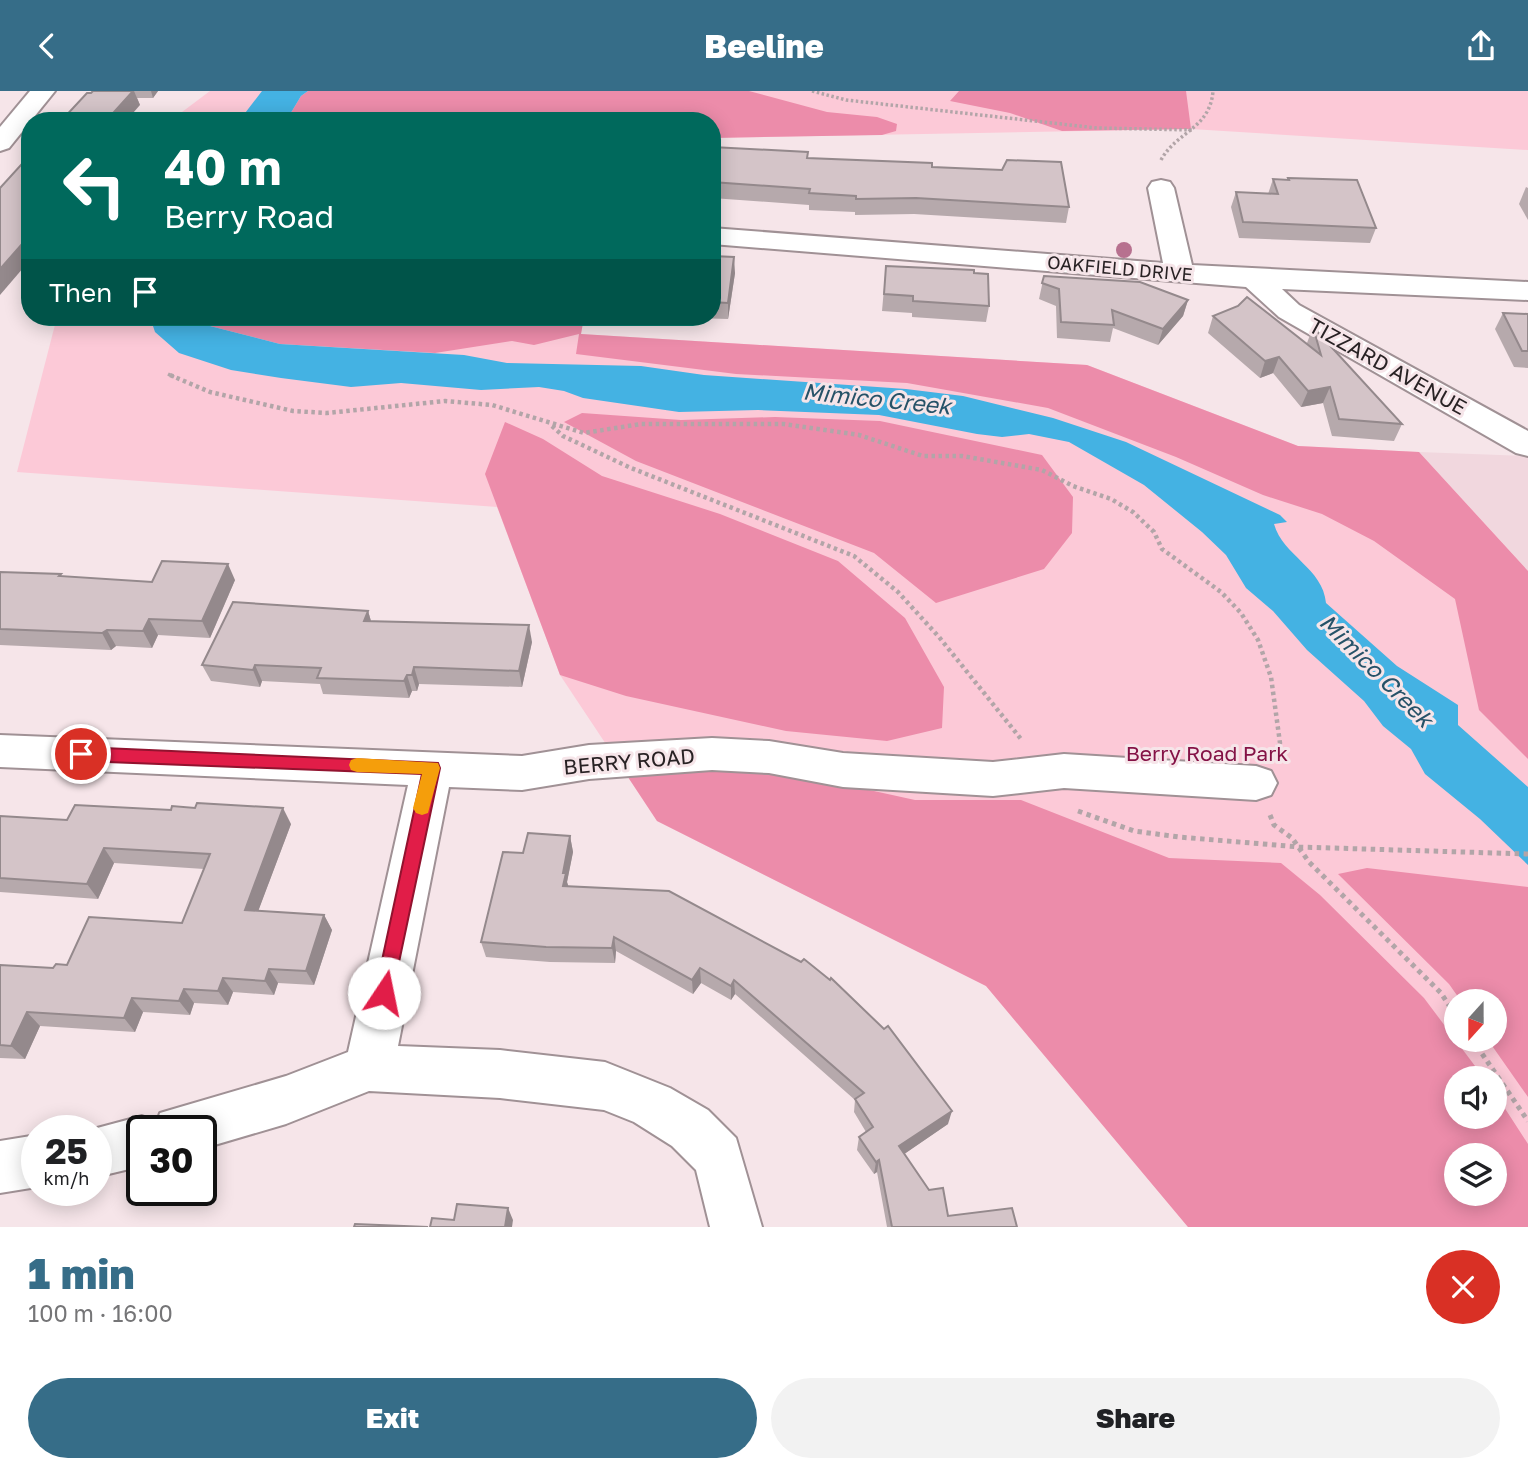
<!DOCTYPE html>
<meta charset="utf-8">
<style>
body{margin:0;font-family:"Golos Text",sans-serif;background:#f2f2f2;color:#202124;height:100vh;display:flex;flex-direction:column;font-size:26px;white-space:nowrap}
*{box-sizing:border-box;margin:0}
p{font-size:23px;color:#757577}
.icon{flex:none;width:38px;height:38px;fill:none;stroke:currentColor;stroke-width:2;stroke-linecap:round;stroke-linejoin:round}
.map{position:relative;height:1136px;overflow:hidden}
.drawer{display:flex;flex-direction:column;background:#fff;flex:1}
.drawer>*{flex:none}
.banner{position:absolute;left:21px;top:21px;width:700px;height:214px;border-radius:28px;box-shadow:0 4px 18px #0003;background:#00695c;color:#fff;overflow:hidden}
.needle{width:46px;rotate:201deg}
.tools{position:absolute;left:1444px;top:898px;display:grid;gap:14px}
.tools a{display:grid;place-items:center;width:63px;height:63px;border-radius:50%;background:#fff;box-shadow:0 4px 18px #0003;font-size:35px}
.speed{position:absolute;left:21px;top:1024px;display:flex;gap:14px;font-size:35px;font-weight:700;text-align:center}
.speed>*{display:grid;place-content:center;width:91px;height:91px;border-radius:50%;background:#fff;box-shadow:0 4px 18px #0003;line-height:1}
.speed small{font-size:18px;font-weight:400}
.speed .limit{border:4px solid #111;border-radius:10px;background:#fff;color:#111}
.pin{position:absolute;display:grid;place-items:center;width:60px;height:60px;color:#fff;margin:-30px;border:4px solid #fff;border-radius:50%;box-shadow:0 2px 7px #0007}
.me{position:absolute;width:77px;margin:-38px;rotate:11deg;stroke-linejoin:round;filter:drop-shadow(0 0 5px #0008)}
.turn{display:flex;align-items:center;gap:24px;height:147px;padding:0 28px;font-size:32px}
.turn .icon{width:91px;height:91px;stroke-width:2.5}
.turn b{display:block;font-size:49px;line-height:60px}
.then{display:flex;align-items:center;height:66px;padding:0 28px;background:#0003;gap:14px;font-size:26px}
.round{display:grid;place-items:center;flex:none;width:74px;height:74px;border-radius:37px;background:#f2f2f2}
.headline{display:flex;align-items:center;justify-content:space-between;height:119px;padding:0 28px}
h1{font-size:42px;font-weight:800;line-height:52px;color:#366d88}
.button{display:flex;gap:14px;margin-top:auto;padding:14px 28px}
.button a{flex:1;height:80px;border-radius:42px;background:#366d88;color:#fff;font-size:28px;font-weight:800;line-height:80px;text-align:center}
.button a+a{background:#f2f2f2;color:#202124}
header{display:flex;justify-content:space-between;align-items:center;height:91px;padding:0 28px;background:#366d88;color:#fff;font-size:32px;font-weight:800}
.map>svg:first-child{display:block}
</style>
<header><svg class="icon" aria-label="back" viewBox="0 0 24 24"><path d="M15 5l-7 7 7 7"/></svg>Beeline<svg class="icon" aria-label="share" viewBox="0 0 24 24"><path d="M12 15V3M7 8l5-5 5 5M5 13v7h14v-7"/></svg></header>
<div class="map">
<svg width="1528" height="1136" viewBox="0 0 1528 1136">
<rect width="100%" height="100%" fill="#f6e5e9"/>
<polygon fill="#f1d7de" points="1419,361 1528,365 1528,480"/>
<g fill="#fcc9d7" fill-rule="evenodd">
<polygon points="210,0 1528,0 1528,59 1191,38 712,47 712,30 170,30"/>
<path d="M57,226H584L581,243L1087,274L1298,355L1419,361L1528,480V1136H1188L986,895L657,730L560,584L497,416L17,381ZM1456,910H1494V948H1456ZM1456,987H1494V1026H1456ZM1456,1064H1494V1102H1456Z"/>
</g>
<g fill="#ec8caa" fill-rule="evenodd">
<polygon points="308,0 749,0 827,21 877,26 897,33 896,40 882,44 712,47 712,30 286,30 301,5"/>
<polygon points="959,0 1186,0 1191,38 1062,40 1010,22 950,10"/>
<polygon points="190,226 584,226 581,243 1087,274 1298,355 1419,361 1528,480 1528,668 1479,619 1455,508 1374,450 1322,423 1263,404 1176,366 1048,317 907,292 736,283 576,263 579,243 534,254 512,250 435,262 280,253 210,235"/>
<polygon points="582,322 681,329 775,326 880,330 1042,364 1073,406 1072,442 1044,478 936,512 874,462 636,370 564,331"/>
<polygon points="505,331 543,348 602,385 720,423 838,470 905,527 944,596 942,637 887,650 786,640 626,605 560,584 485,383"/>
<path d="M760,675L915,709H1021L1169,767L1281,772L1320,804L1424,907L1484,987H1456V1026H1494L1495,1002L1528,1053V1136H1188L986,895L657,730L622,677ZM1456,1064H1494V1102H1456Z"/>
<polygon points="1367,777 1528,796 1528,1006 1488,949 1494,948 1494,910 1461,910 1449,893 1338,783"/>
</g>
<g fill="#44b2e3">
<polygon points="262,0 308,0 301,5 286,30 239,30"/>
<path d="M150,226H190L210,235L280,253L464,264L507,272L641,275L704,284L906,298L963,305L1053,327L1126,351L1280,424L1287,431L1274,433C1283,465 1323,477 1326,512L1397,575L1458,614V634L1528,696V774L1480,728L1425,683L1411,658L1383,635L1364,610L1307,559L1273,520L1246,497L1226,464L1202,441L1144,394L1069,351L1029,343L1002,346L977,343L879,324L758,319L679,321L583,307L564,300L539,296L481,299L401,292L351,296L281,287L231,279L179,262L155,241Z"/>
</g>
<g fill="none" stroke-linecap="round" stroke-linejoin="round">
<defs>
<g id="minor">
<polygon points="30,0 55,0 9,57 0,60 0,36"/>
<polygon points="1161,89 1170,91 1174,97 1192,174 1528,191 1528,209 1282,198 1299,214 1528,340 1528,365 1516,362 1279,226 1246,196 712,153 712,137 1163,172 1148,97 1152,91"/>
<polygon points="0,644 522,665 589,654 712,647 769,650 843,662 993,671 1064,663 1256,675 1271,680 1277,692 1271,704 1256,709 1064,697 993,705 843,696 769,682 712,679 589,688 522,699 449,696 398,955 500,959 605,971 670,997 708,1019 736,1047 762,1136 710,1136 696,1079 672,1055 634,1031 604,1019 500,1007 369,1000 286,1033 201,1058 201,1040 142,1040 142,1075 96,1086 96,1040 86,1040 142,1025 157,1031 160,1022 286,985 348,961 408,694 0,676"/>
<polygon points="37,1044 37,1096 0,1102 0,1050"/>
</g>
</defs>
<use href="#minor" stroke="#a09195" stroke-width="4"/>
<g stroke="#b2a5a8" stroke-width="3.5" stroke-dasharray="2.5 2.5" stroke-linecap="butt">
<polyline points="812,0 846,9 1097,37 1194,39"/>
<path d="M1161,69C1177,40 1210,38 1213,0"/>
<polyline points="168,283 174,286"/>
</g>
<g stroke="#b2a5a8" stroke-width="4.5" stroke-dasharray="3.5 3.5" stroke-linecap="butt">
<polyline points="170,284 210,301 293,320 327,322 445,310 492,314 584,342 641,333 784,333 859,344 923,365 962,365 1042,379 1073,395 1111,408 1133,421 1154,441 1162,458 1221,501 1241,522 1258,549 1271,586 1280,652 1278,656"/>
<polyline points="552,335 563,345 631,377 854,465 898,501 939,546 1021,648"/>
</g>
<g stroke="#b2a5a8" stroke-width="5" stroke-dasharray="4.5 4.5" stroke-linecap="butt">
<polyline points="1274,663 1279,654"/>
<polyline points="1078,720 1134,740 1179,746 1299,756 1528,763"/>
<polyline points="1270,724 1274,734 1292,747 1309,771 1441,902 1456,925"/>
<polyline points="1472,948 1528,1030"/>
</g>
<use href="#minor" fill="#fff" fill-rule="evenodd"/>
</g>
<circle fill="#b7718f" cx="1124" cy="159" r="8"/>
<g fill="#b6a9ac">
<polygon points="93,0 158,0 153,7 137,7 140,14 91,2"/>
<polygon points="712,56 808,67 932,76 1069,116 1066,132 914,123 855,124 855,121 809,119 809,114 712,107"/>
<polygon points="1288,87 1376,137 1370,152 1239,147 1231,116 1236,101 1268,103 1273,88 1288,89"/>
<polygon points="1526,96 1528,97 1528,129 1519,113"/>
<polygon points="712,165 735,182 728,228 660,226 712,226"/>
<polygon points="886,175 974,182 989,215 986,231 912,226 912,222 882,220"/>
<polygon points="1044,185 1188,209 1183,225 1158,254 1113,237 1110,251 1057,247 1056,215 1039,208"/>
<polygon points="1503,222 1528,223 1528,277 1514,276 1495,238"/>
<polygon points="1213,225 1307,252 1313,236 1402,333 1394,350 1332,345 1323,312 1301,316 1273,282 1260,287 1208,242"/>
<polygon points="0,481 61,483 62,486 152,491 235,489 210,547 158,544 152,557 116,555 111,559 0,554"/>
<polygon points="368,520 371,530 532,551 522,596 419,593 417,600 412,600 409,607 323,603 320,593 262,590 260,596 211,590 202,574"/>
<polygon points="0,725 67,729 291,733 258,820 324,824 332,839 314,894 278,892 274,904 233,901 228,914 194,912 190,924 143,921 135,941 40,935 25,968 0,967 0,874 53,877 67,874 182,832 204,778 114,772 98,808 0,801"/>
<polygon points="570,745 573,761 567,791 568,795 669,800 948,1033 904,1063 929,1099 948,1125 1017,1136 887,1136 877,1081 874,1083 857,1059 859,1046 866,1041 854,1021 855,1009 735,903 731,909 701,892 693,903 616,860 615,872 550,871 486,866 481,851 523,762"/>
</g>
<g fill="#94898c">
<polygon points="133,0 134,0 140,14 126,30 106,30"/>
<polygon points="151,0 158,0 153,7"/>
<polygon points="30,144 30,169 0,204 0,178"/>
<polygon points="734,166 735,182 728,228 728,212"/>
<polygon points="1188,209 1183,225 1158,254 1163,238"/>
<polygon points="1279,266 1273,282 1260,287 1265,270"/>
<polygon points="1330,296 1323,312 1301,316 1308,300"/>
<polygon points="228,473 235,489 210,547 202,530"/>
<polygon points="368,520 373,537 364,530"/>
<polygon points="149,528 158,544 152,557 143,540"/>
<polygon points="529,534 532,551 522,596 519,580"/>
<polygon points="107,539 116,555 111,559 102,542"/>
<polygon points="255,574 262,590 260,596 253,579"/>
<polygon points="414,576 419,593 417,600 412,584"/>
<polygon points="407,584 412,600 409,607 404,590"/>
<polygon points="283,717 291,733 253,834 245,819"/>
<polygon points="570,745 573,761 567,791 569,797 563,795 563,782"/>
<polygon points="104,757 114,772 98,808 87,793"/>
<polygon points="324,824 332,839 314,894 306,880"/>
<polygon points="614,846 616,860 615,872 612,857"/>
<polygon points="700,877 701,892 693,903 692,889"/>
<polygon points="269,878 278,892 274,904 265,890"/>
<polygon points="223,887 233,901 228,914 218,900"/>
<polygon points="734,889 735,903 731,909 731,895"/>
<polygon points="184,898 194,912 190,924 179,910"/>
<polygon points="132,907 143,921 135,941 124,927"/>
<polygon points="27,921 40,935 25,968 11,955"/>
<polygon points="952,1020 948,1033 897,1068 899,1055"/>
<polygon points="879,1069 877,1081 874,1083 876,1071"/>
<polygon points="508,1117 513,1129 512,1136 505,1136"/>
</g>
<g fill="#d4c4c8" stroke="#94898c" stroke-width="2">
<polygon points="93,0 133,0 106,30 61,30 87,2 91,2"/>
<polygon points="712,56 808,61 807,67 932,72 932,76 1002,79 1007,69 1061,71 1069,116 916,107 856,108 856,105 809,102 810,98 712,91"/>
<polygon points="30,64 30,144 0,178 0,97"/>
<polygon points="1288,87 1357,89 1376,137 1243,131 1236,101 1278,103 1273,88 1289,89"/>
<polygon points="712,165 734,166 728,212 712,211"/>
<polygon points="886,175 974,179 974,182 988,183 989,215 913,210 913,205 884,203"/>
<polygon points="1044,185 1140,191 1188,209 1163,238 1112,219 1114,234 1061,231 1059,198 1042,192"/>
<polygon points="1247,206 1321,264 1313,236 1402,333 1339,328 1330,296 1308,300 1279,266 1265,270 1213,225 1238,215"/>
<polygon points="1503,222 1528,223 1528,260 1522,260"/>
<polygon points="162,470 228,473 202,530 149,528 143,540 107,539 102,542 0,538 0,481 61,483 59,485 152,491"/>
<polygon points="233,511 368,520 364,530 529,534 519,580 414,576 412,584 407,584 404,590 317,587 321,577 255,574 253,579 202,574"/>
<polygon points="197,712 283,717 245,819 324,824 306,880 269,878 265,890 223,887 218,900 184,898 179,910 132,907 124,927 27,921 11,955 0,954 0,874 53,877 56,873 67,874 89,826 182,832 210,763 104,757 87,793 0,787 0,725 67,729 75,714 171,719 172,715 195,717"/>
<polygon points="528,742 570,745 563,782 566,782 563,795 669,800 801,871 804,868 830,889 831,887 884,938 888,935 952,1020 899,1055 929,1099 943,1097 948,1125 1012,1117 1017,1136 892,1136 879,1069 876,1071 859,1046 873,1036 855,1008 864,1002 734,889 731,895 700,877 692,889 614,846 612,857 546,856 481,851 503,761 523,762"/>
<polygon points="457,1113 508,1117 505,1136 430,1136 432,1127 454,1129"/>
<polygon points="355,1133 428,1136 354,1136"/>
</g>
<polygon fill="#e11d48" stroke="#92132f" stroke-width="2" points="81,656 438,672 440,677 391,909 384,911 378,909 375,902 422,683 81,670 75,668 73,663 75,658"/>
<polygon fill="#f59e0b" points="357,667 438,672 440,677 428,722 422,724 416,722 413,717 422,683 357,681 351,679 349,674 351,669"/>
<g text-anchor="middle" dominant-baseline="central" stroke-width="6" stroke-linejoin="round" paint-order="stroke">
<g font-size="18" fill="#282224" stroke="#f6e5e9">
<text transform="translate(1120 177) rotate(5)">OAKFIELD DRIVE</text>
</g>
<g font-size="21" fill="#282224" stroke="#f6e5e9">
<text transform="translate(1388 275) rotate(29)">TIZZARD AVENUE</text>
<text transform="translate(629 670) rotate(-5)">BERRY ROAD</text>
</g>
<g font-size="21" fill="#841246" stroke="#f6e5e9">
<text x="1207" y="662">Berry Road Park</text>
</g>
<g font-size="23" font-style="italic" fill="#265268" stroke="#f6e5e9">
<text transform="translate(877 307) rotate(6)">Mimico Creek</text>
<text transform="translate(1377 579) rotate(45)">Mimico Creek</text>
</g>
</g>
</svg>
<div class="tools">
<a><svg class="needle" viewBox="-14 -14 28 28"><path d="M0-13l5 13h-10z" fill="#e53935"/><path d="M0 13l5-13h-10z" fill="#757577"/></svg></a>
<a><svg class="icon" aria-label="sound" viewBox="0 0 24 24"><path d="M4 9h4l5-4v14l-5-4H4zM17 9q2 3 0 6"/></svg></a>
<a><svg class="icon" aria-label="layers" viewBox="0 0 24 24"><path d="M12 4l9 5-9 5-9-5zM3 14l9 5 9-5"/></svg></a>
</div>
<div class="speed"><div>25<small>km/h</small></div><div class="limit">30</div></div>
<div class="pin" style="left:81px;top:663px;background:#d93025"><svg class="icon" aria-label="arrive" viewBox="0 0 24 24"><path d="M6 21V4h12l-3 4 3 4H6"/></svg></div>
<svg class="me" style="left:384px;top:902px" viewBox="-20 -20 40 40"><circle r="19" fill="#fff"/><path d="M0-13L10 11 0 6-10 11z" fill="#e11d48"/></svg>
<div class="banner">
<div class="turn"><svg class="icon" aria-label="left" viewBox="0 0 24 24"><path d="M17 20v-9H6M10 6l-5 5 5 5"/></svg><div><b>40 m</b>Berry Road</div></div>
<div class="then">Then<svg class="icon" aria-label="arrive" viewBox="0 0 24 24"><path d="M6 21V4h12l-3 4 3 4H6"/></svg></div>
</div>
</div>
<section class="drawer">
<div class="headline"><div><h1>1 min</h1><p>100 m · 16:00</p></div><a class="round" style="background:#d93025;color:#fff"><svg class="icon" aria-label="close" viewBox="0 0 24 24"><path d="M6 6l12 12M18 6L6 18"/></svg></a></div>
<div class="button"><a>Exit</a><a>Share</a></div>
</section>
